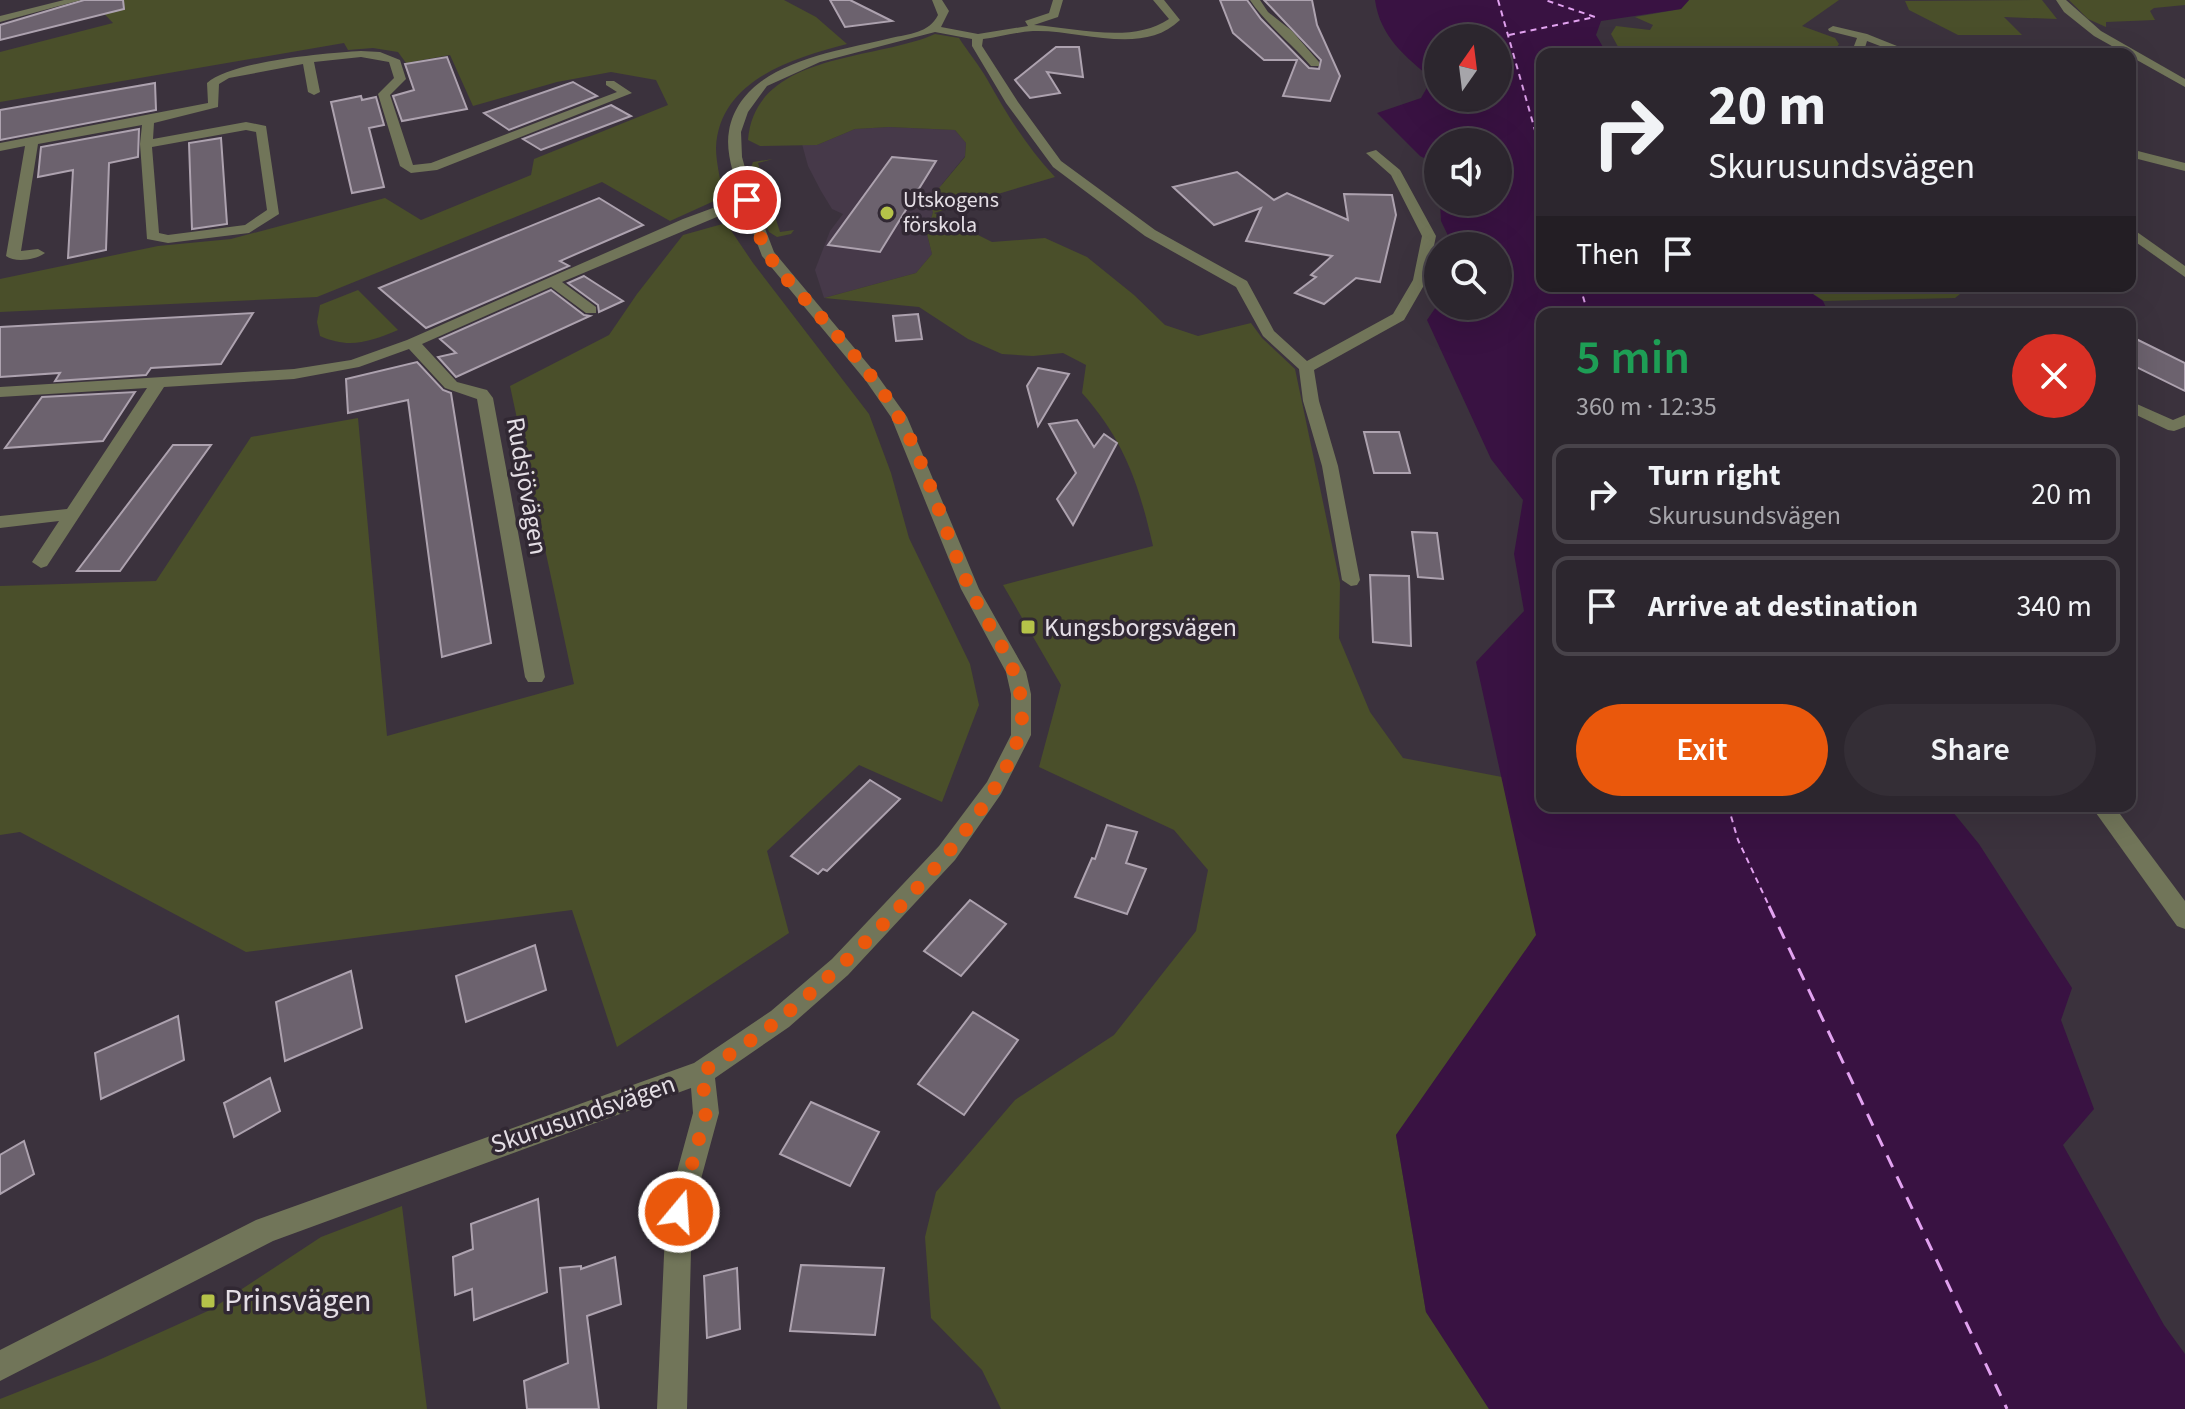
<!DOCTYPE html>
<meta charset="utf-8">
<style>
body{margin:0;font-family:"Source Sans 3",sans-serif;background:#342e36;color:#f1f3f6;height:100vh;display:flex;flex-direction:column;font-size:30px;white-space:nowrap}
*{box-sizing:border-box;margin:0}
p{font-size:26px;color:#a6a5aa}
.icon{flex:none;width:44px;height:44px;fill:none;stroke:currentColor;stroke-width:2;stroke-linecap:round;stroke-linejoin:round}
.map{position:relative;flex:1;overflow:hidden}
.side{position:absolute;left:1536px;top:308px;width:600px;height:504px;display:flex;flex-direction:column;background:#2c262e;border-radius:16px;box-shadow:0 8px 32px #0002,0 0 0 2px #48434a}
.side>*{flex:none}
.top-card{position:absolute;left:1536px;top:48px;width:600px;height:244px;border-radius:16px;box-shadow:0 8px 32px #0002,0 0 0 2px #48434a;background:#2c262e;color:#f1f3f6;overflow:hidden}
.needle{width:52px;rotate:14deg}
.fabs{position:absolute;left:1424px;top:24px;display:grid;gap:16px}
.fabs a{display:grid;place-items:center;width:88px;height:88px;border-radius:50%;background:#2c262e;box-shadow:0 8px 32px #0002,0 0 0 2px #48434a;font-size:40px}
.pin{position:absolute;display:grid;place-items:center;width:68px;height:68px;color:#fff;margin:-34px;border:4px solid #fff;border-radius:50%;box-shadow:0 2px 8px #0007}
.me{position:absolute;width:88px;margin:-44px;rotate:18deg;stroke-linejoin:round;filter:drop-shadow(0 0 6px #0008)}
.turn{display:flex;align-items:center;gap:28px;height:168px;padding:0 40px;font-size:36px}
.turn .icon{width:104px;height:104px;stroke-width:2.5}
.turn b{display:block;font-size:56px;line-height:68px}
.then{display:flex;align-items:center;height:76px;padding:0 40px;background:#0003;gap:16px;font-size:30px}
.round{display:grid;place-items:center;flex:none;width:84px;height:84px;border-radius:42px;background:#342e36}
.head{display:flex;align-items:center;justify-content:space-between;height:136px;padding:0 40px}
h1{font-size:48px;font-weight:600;line-height:60px;color:#1e9e55}
.action{display:flex;gap:16px;margin-top:auto;padding:16px 40px}
.action a{flex:1;height:92px;border-radius:48px;background:#ea580c;color:#fff;font-size:32px;font-weight:600;line-height:92px;text-align:center}
.action a+a{background:#342e36;color:#f1f3f6}
ul{padding:0;list-style:none}
li{display:flex;align-items:center;gap:24px;height:100px;margin:0 16px 12px;padding:0 24px;border:4px solid #48434a;border-radius:16px}
li div{flex:1}
li b{display:block;font-size:30px}
li em{font-style:normal}
.map>svg:first-child{display:block}
</style>
<div class="map">
<svg width="2185" height="1409" viewBox="0 0 2185 1409">
<rect width="100%" height="100%" fill="#3b323d"/>
<polygon fill="#463949" points="889,127 955,130 966,143 965,156 942,184 933,212 927,234 932,254 916,273 824,298 815,270 830,231 843,214 832,209 821,191 808,166 802,144 817,145 855,129"/>
<g fill="#4a4f2a">
<path d="M96,0H784L816,17L847,44C793,58 719,80 716,148C716,163 721,181 723,197L670,221L602,182L317,297L0,312V279L158,246L231,239L385,198L421,220L531,175L534,159L668,105L656,80L611,72L557,82L473,106L450,55L406,63L398,52L373,48L348,50L344,43L0,102V52L113,23L92,1Z"/>
<polygon points="1689,0 1839,0 1802,26 1835,38 1839,44 1832,54 1622,54 1611,34 1616,26 1650,30 1653,25 1635,17 1681,9"/>
<polygon points="2042,0 2057,19 2004,17 2022,35 1958,35 1909,10 1905,1"/>
<polygon points="2069,0 2185,0 2185,5 2154,8 2150,11 2155,20 2106,22 2106,27 2088,19"/>
<path d="M935,34L959,38C968,52 979,65 987,79C1007,115 1027,147 1055,177L934,213L992,242L1045,238L1087,257L1134,295L1165,325L1198,336L1251,323L1262,338L1295,369L1340,583L1339,638L1370,712L1403,758L1502,777L1537,935L1396,1135L1426,1312L1489,1409H1001L982,1370L931,1318L925,1237L936,1192L1015,1100L1114,1035L1196,931L1208,870L1174,830L1039,767L1061,685L1003,585L1153,546C1139,485 1125,441 1082,393L1086,365L1063,353L1033,356L1002,354L968,339L919,307L824,298L916,273L932,254L927,234L933,212L929,200L965,157L966,143L955,130L889,127L855,129L817,145L760,146L748,140C755,52 875,61 935,34Z"/>
<polygon points="773,159 758,163 780,232 794,230 791,234 777,237 769,232 748,175 753,162"/>
<polygon points="726,223 753,263 869,414 891,473 909,538 970,664 979,705 942,802 859,765 767,851 789,933 617,1047 572,910 246,952 20,832 0,835 0,586 156,581 251,437 358,418 387,736 574,684 510,386 609,335 637,294 683,235"/>
<polygon points="1801,286 1950,286 1965,290 1955,298 1824,301"/>
<path d="M358,290L398,330C369,342 349,349 320,336L317,322L320,305Z"/>
<polygon points="402,1206 427,1409 0,1409 0,1399 101,1359 210,1310 321,1237"/>
</g>
<path fill="#391242" fill-rule="evenodd" d="M1375,0H1689L1681,9L1601,21L1596,35L1607,54H1542V286H1801L1823,301L1829,314H1542V806H1948L1979,844L2072,988L2061,1020L2094,1109L2063,1145L2164,1325L2185,1354V1409H1489L1426,1312L1396,1135L1536,935L1476,662L1524,611L1514,554L1523,500L1491,459L1427,320L1438,304L1498,306V246H1453L1441,221L1440,202H1498V142H1438V165L1420,156L1377,113L1421,98L1432,79C1406,57 1380,37 1375,0ZM1438,38H1498V98H1438Z"/>
<g fill="none" stroke-linecap="round" stroke-linejoin="round">
<g stroke="#e2a3f0" stroke-width="2" stroke-dasharray="6 5" stroke-linecap="butt">
<polyline points="1498,0 1542,155"/>
<polyline points="1509,35 1595,17 1545,0"/>
<polyline points="1580,286 1588,314"/>
<polyline points="1728,806 1738,840 1770,908"/>
</g>
<polyline stroke="#e2a3f0" stroke-width="3" stroke-dasharray="13 10" stroke-linecap="butt" points="1769,906 2007,1409"/>
</g>
<g fill="#6c626e" stroke="#ada2af" stroke-width="2">
<polygon points="84,0 123,0 124,9 0,40 0,25"/>
<polygon points="830,0 850,0 892,21 845,27"/>
<polygon points="1220,0 1247,0 1261,19 1309,68 1319,69 1321,60 1264,0 1312,0 1317,25 1340,76 1330,101 1283,96 1297,60 1264,60 1233,33"/>
<polygon points="1056,47 1079,47 1083,77 1047,72 1060,93 1030,98 1015,80"/>
<polygon points="447,57 467,109 402,121 393,96 414,90 405,64"/>
<polygon points="573,82 597,96 509,130 484,113"/>
<polygon points="155,83 156,110 0,140 0,110"/>
<polygon points="361,96 362,100 376,97 384,125 369,128 384,187 352,193 331,102"/>
<polygon points="611,105 631,116 541,150 523,139"/>
<polygon points="139,129 138,157 109,163 106,250 68,258 73,170 38,177 41,147"/>
<polygon points="221,138 227,224 192,229 189,143"/>
<polygon points="892,157 936,161 880,252 828,245"/>
<polygon points="1237,172 1274,200 1287,193 1348,220 1344,194 1392,195 1396,215 1380,282 1356,278 1324,304 1295,293 1316,277 1311,275 1332,256 1246,241 1261,208 1214,225 1173,187"/>
<polygon points="599,198 643,225 560,261 569,266 426,328 379,288"/>
<polygon points="584,276 623,301 599,312 598,305 568,283"/>
<polygon points="551,290 584,315 590,316 456,377 438,357 456,353 440,339"/>
<polygon points="253,313 221,364 151,368 146,375 55,381 60,373 0,377 0,327"/>
<polygon points="918,314 922,339 896,341 893,316"/>
<polygon points="2130,336 2185,363 2185,391 2130,364"/>
<polygon points="417,362 443,390 451,393 491,643 442,657 408,400 348,413 346,379"/>
<polygon points="1038,368 1069,374 1038,426 1027,386"/>
<polygon points="135,392 103,441 5,448 42,397"/>
<polygon points="1077,420 1094,447 1104,434 1117,443 1073,525 1057,499 1076,473 1049,424"/>
<polygon points="1364,432 1399,432 1410,473 1374,473"/>
<polygon points="173,445 211,445 120,571 77,571"/>
<polygon points="1412,532 1437,533 1443,579 1418,577"/>
<polygon points="1370,575 1409,576 1411,646 1373,642"/>
<polygon points="870,780 900,799 827,871 823,869 818,874 791,856"/>
<polygon points="1107,825 1137,832 1126,863 1146,869 1127,914 1075,897 1092,858 1095,859"/>
<polygon points="970,900 1006,924 961,976 924,951"/>
<polygon points="535,945 546,990 466,1022 456,976"/>
<polygon points="351,971 362,1028 285,1061 276,1002"/>
<polygon points="973,1012 1018,1040 964,1115 918,1084"/>
<polygon points="178,1016 184,1060 101,1099 95,1053"/>
<polygon points="270,1078 280,1111 234,1137 224,1103"/>
<polygon points="811,1102 879,1132 850,1186 780,1154"/>
<polygon points="24,1141 34,1174 0,1194 0,1155"/>
<polygon points="538,1199 547,1292 474,1320 472,1289 455,1295 453,1257 473,1249 471,1224"/>
<polygon points="615,1257 621,1304 587,1316 599,1409 527,1409 524,1381 568,1363 560,1268 581,1266 581,1269"/>
<polygon points="801,1265 884,1268 875,1335 790,1331"/>
<polygon points="737,1268 740,1329 707,1338 704,1276"/>
</g>
<g fill="none" stroke-linecap="round" stroke-linejoin="round">
<g fill="#717559" fill-rule="evenodd">
<polygon points="64,0 81,0 0,22 0,16"/>
<path d="M932,0H942L949,11L941,27L978,34L1028,26L1025,21L1049,13L1053,0H1063L1058,17L1034,25C1076,28 1133,44 1169,19L1153,0H1164L1180,20C1142,57 1080,29 1033,31C1017,32 1000,37 983,39L982,46L1018,102L1061,161L1155,230L1247,281L1274,331L1307,361L1393,314L1413,280L1422,236L1391,175L1366,153L1376,150L1400,170L1436,236L1427,280L1404,320L1314,370L1319,401L1338,466L1360,580L1357,585L1351,586L1342,580L1322,466L1303,401L1299,369L1263,336L1236,287L1145,236L1053,167L1006,103L972,46V39L935,32L820,62L767,86L748,112L741,132L742,157L754,200L774,252L877,375L907,417L979,589L1026,672L1031,694V735L1001,794L955,860L848,975L789,1027L715,1078L719,1113L692,1212L687,1409H657L666,1212L693,1113L691,1088L273,1241L0,1381V1350L256,1220L694,1063L771,1011L832,959L939,846L987,782L1011,735V694L1006,672L961,589L891,417L866,381L762,256L743,206L562,282L596,307V313H586L551,287L422,344L457,382L487,390L493,398L545,677L542,682H528L525,677L477,399L445,388L409,349L359,367L294,379L164,387L47,566L41,568L32,562L59,521L0,528V516L67,509L147,388L0,397V387L294,369L351,360L407,340L683,219L740,198C735,177 725,153 729,131C741,62 836,52 891,38C909,34 929,33 938,15Z"/>
<path d="M1250,0H1260L1268,12L1292,31L1319,62V66H1311C1292,44 1265,23 1250,0Z"/>
<polygon points="2056,0 2066,0 2101,31 2185,79 2185,87 2094,36 2064,12"/>
<polygon points="1833,26 1867,34 1917,54 1901,54 1867,41 1863,54 1851,54 1857,38 1829,31 1828,29"/>
<path d="M361,51L380,52L400,60L406,79L390,95L413,165L431,163L617,92L606,85V81H614L632,93L437,170L411,173L400,166L378,94L394,78L389,62L361,57L314,62L320,92L314,95L308,92L303,64L229,78L219,84L218,107L154,123L153,139L246,122L266,126L279,214L249,233L168,243L147,239L140,144L142,125L38,144L21,251L38,249L45,253C36,260 15,263 6,256L25,146L0,151V143L208,103L207,83C231,61 327,53 361,51ZM246,130L256,132L267,210L245,225L168,235L159,233L152,147Z"/>
<polygon points="2130,149 2185,163 2185,171 2130,157"/>
<polygon points="2130,227 2185,266 2185,277 2130,238"/>
<polygon points="2130,401 2173,420 2185,415 2185,427 2174,431 2168,430 2130,412"/>
<polygon points="2091,806 2114,806 2185,901 2185,929 2177,926"/>
</g>
</g>
<g fill="none" stroke-linecap="round" stroke-linejoin="round">
<path stroke="#ea580c" stroke-width="14" stroke-dasharray="0 25.2" d="M679,1212L706,1113L702,1072C729,1055 756,1038 781,1018C848,964 1020,801 1022,715C1023,667 989,631 970,589C944,532 929,470 898,416C873,373 836,335 804,298C791,283 775,268 766,250C758,234 753,216 747,200"/>
</g>
<g fill="#b5c249" stroke="#312833" stroke-width="3">
<circle cx="887" cy="213" r="8"/>
<rect x="1020" y="619" width="16" height="16" rx="4"/>
<rect x="200" y="1293" width="16" height="16" rx="4"/>
</g>
<g text-anchor="middle" dominant-baseline="central" stroke-width="7" stroke-linejoin="round" paint-order="stroke">
<g font-size="22" fill="#e4dee5" stroke="#312833" text-anchor="start">
<text x="903" y="200">Utskogens<tspan x="903" dy="25">förskola</tspan></text>
</g>
<g font-size="26" fill="#e4dee5" stroke="#312833">
<text transform="translate(527 486) rotate(80)">Rudsjövägen</text>
<text transform="translate(583 1114) rotate(-19)">Skurusundsvägen</text>
</g>
<g font-size="26" fill="#e4dee5" stroke="#312833" text-anchor="start">
<text x="1044" y="627">Kungsborgsvägen</text>
</g>
<g font-size="32" fill="#e4dee5" stroke="#312833" text-anchor="start">
<text x="224" y="1301">Prinsvägen</text>
</g>
</g>
</svg>
<div class="fabs">
<a><svg class="needle" viewBox="-14 -14 28 28"><path d="M0-13l5 13h-10z" fill="#e53935"/><path d="M0 13l5-13h-10z" fill="#a6a5aa"/></svg></a>
<a><svg class="icon" aria-label="sound" viewBox="0 0 24 24"><path d="M4 9h4l5-4v14l-5-4H4zM17 9q2 3 0 6"/></svg></a>
<a><svg class="icon" aria-label="search" viewBox="0 0 24 24"><circle cx="10" cy="10" r="6"/><path d="M15 15l6 6"/></svg></a>
</div>
<div class="pin" style="left:747px;top:200px;background:#d93025"><svg class="icon" aria-label="arrive" viewBox="0 0 24 24"><path d="M6 21V4h12l-3 4 3 4H6"/></svg></div>
<svg class="me" style="left:679px;top:1212px" viewBox="-20 -20 40 40"><circle r="17" fill="#ea580c" stroke="#fff" stroke-width="3"/><path d="M0-11L8 9 0 5-8 9z" fill="#fff"/></svg>
<div class="top-card">
<div class="turn"><svg class="icon" aria-label="right" viewBox="0 0 24 24"><path d="M7 20v-9h11M14 6l5 5-5 5"/></svg><div><b>20 m</b>Skurusundsvägen</div></div>
<div class="then">Then<svg class="icon" aria-label="arrive" viewBox="0 0 24 24"><path d="M6 21V4h12l-3 4 3 4H6"/></svg></div>
</div>
<section class="side">
<div class="head"><div><h1>5 min</h1><p>360 m · 12:35</p></div><a class="round" style="background:#d93025;color:#fff"><svg class="icon" aria-label="close" viewBox="0 0 24 24"><path d="M6 6l12 12M18 6L6 18"/></svg></a></div>
<ul>
<li><svg class="icon" aria-label="right" viewBox="0 0 24 24"><path d="M7 20v-9h11M14 6l5 5-5 5"/></svg><div><b>Turn right</b><p>Skurusundsvägen</p></div><em>20 m</em></li>
<li><svg class="icon" aria-label="arrive" viewBox="0 0 24 24"><path d="M6 21V4h12l-3 4 3 4H6"/></svg><div><b>Arrive at destination</b></div><em>340 m</em></li>
</ul>
<div class="action"><a>Exit</a><a>Share</a></div>
</section>
</div>
